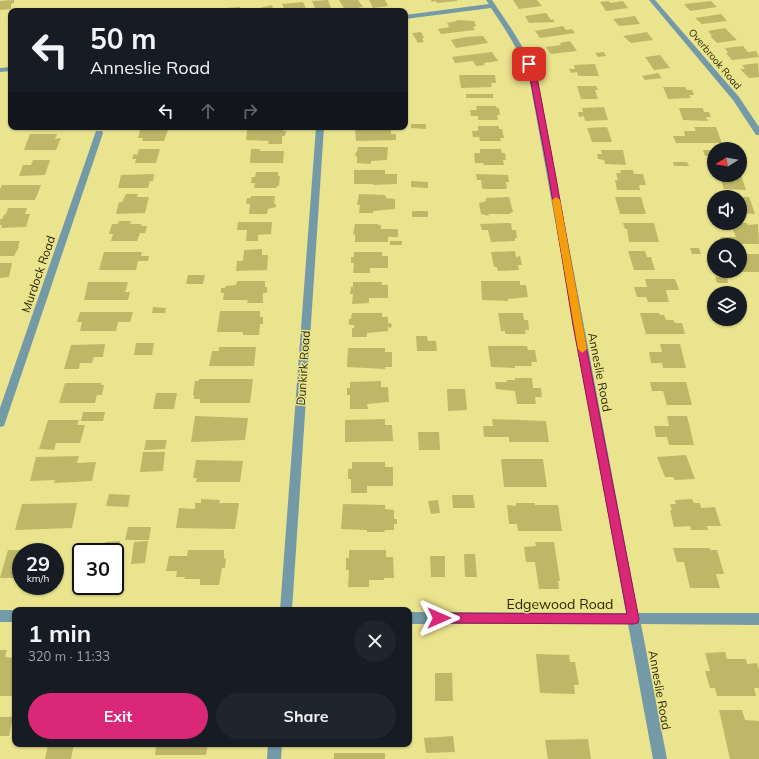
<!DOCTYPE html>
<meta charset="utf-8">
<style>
body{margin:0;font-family:Mulish,sans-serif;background:#20242c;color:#f1f3f6;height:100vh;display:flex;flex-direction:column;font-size:15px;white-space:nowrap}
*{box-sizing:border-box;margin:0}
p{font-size:13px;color:#9ea1a6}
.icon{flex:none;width:22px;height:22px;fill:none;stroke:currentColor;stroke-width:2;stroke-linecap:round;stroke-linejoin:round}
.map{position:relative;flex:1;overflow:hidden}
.sheet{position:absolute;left:12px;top:607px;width:400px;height:140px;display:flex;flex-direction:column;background:#171b24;border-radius:8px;box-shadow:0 1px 3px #0004}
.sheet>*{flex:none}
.top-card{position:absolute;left:8px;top:8px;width:400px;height:122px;border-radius:8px;box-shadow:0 1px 3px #0004;background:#171b24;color:#f1f3f6;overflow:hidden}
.needle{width:26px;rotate:259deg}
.tools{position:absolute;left:707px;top:142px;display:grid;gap:8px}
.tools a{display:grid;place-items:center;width:40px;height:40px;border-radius:50%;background:#171b24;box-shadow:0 1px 3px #0004;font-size:20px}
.speed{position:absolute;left:12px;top:543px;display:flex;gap:8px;font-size:20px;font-weight:700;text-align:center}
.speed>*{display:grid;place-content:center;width:52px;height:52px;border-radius:50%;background:#171b24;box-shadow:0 1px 3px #0004;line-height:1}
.speed small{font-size:10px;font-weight:400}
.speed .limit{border:2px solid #111;border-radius:6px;background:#fff;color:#111}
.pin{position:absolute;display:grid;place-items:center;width:34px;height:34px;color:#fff;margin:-17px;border-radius:8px;box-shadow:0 2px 6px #0006}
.me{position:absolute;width:44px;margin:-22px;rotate:90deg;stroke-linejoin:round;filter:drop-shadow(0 0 3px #0008)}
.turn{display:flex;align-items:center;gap:14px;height:84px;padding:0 16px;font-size:18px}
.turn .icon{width:52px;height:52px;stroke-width:2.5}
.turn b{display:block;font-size:28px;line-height:34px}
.lanes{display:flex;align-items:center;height:38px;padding:0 16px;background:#0003;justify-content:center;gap:20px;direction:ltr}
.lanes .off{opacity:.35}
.round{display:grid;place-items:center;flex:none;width:42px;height:42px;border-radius:21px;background:#20242c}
.headline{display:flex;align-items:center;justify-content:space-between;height:68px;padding:0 16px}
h1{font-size:24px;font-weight:700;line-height:30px}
.button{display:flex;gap:8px;margin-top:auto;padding:8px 16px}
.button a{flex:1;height:46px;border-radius:24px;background:#db2777;color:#fff;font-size:16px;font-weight:700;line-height:46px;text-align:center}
.button a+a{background:#20242c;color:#f1f3f6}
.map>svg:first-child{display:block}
</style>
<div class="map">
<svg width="759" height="759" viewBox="0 0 759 759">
<rect width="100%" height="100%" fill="#ebe48e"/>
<g fill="#beb767">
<polygon points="14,0 14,3 11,4 11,9 0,10 0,1"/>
<polygon points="328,0 332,11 316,11 312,1"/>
<polygon points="339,0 358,0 363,7 345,10"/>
<polygon points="369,0 385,0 388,6 373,8"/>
<polygon points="431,0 457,0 457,1 437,3 436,1 432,2"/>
<polygon points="513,0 537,0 542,6 519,9"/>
<polygon points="609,1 610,3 623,1 628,8 606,11 600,2"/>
<polygon points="711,1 717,7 690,11 684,4"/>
<polygon points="303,2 307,11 285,11 282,4"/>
<polygon points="272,5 274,11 255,11 255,9"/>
<polygon points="240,7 241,11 227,11 226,8"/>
<polygon points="546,13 551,20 553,19 555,22 529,23 525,16"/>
<polygon points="721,14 727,21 702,24 695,18"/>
<polygon points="635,16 640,24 619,26 613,19"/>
<polygon points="456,20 474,21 476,26 473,27 475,30 441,34 438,29 449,27 447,23 457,21"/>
<polygon points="563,26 566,30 572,29 575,33 540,38 535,31"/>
<polygon points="725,28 737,40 717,43 710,36 712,36 708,31"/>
<polygon points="421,32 424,38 422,38 424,42 418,43 412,33"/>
<polygon points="647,32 653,40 631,43 623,36"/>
<polygon points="483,36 488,43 456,48 451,40 466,37"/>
<polygon points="570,41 577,51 551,54 546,47 561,45 560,43"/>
<polygon points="743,46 748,52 756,51 759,57 732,60 726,53 728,53 725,48"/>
<polygon points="492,52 498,61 484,63 485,65 476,66 473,61 455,63 452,57"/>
<polygon points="604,52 606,56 598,57 595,53"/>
<polygon points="660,55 670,68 654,70 645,57"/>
<polygon points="758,63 759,77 749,78 740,69 745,69 742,65"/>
<polygon points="595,64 599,76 578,76 577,72 571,73 569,69 575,69 574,65"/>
<polygon points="658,73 662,78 645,80 642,76"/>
<polygon points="459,75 495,75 496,83 491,83 492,87 461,88"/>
<polygon points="577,86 596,86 598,90 595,90 598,99 581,99"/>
<polygon points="663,87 685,87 687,90 692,90 694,95 689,95 691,98 668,99"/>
<rect x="466" y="94" width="27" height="4"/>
<polygon points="476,106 496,106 497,108 499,108 500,115 497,115 498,120 478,120 478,116 471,116 470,110 477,110"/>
<polygon points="604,107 608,120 585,121 584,116 579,117 578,112 583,112 582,108"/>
<polygon points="679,108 703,108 704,112 709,112 711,117 706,117 708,121 683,120"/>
<polygon points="411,124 426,124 426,129 411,128"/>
<polygon points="478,126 499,126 499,129 502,129 504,138 500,138 501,141 480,141 479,137 473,137 472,131 478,131"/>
<polygon points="141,127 169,127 164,141 142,141 143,138 138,138"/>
<polygon points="381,127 381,130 391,130 391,134 396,134 396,140 356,141 355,128"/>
<polygon points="607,127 612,142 592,142 587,128"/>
<polygon points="694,127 716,127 722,143 676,143 673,136 685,136 684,131 696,131"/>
<polygon points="259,128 283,128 283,131 286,131 285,136 282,136 282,144 268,144 269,141 246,140 247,130 259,130"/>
<polygon points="30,134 57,134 55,139 61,138 56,150 24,150"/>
<polygon points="358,147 388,147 387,160 371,161 371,164 357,163 357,156 355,156 356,152 357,152"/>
<polygon points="139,149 160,149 156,163 135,163 136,159 132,159 134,154 137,155"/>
<polygon points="251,149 260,149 260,151 284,151 283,163 250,163"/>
<polygon points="480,149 501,149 502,153 505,153 506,160 503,160 504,165 484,165 483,163 475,163 474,153 480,153"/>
<polygon points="601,150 623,150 626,165 605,164 604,160 598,159 597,154 602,154"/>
<polygon points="703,150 714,150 714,160 712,156 705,156"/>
<polygon points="33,160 50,160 45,175 19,176 23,165 31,165"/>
<polygon points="673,162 687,162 689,166 674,166"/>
<polygon points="354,170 385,170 385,174 397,174 397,184 373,185 373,184 354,184"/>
<polygon points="620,170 633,170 634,174 643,174 646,185 639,185 640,190 617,190 615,180 618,180 616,173 621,173"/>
<polygon points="256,172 278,172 278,176 280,176 279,186 277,186 276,188 254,188 255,183 251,183 252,177 255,177"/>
<polygon points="154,174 153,181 150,181 148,188 118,188 121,175"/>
<polygon points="476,174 508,175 509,182 506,182 507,189 484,189 482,188 481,180 477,180"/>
<polygon points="719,175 741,175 746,190 724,189"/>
<polygon points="411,181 428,182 428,188 411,187"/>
<polygon points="2,185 41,185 35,200 0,200 0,189"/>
<polygon points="126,194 138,194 137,197 149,197 145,213 116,214 119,202 122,202"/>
<polygon points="359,194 385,195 386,198 395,199 395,209 373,211 373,213 359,213 360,205 357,205"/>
<polygon points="251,196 275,196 274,204 276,204 276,207 268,209 267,214 249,214 250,204 246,204 247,198 251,198"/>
<polygon points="509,197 513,212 510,213 510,214 488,214 489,216 481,214 479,203 486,201 486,198"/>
<polygon points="615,197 641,197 646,214 620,214"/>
<polygon points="740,197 749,197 755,214 740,213"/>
<polygon points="8,208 27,208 25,214 30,214 26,227 1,228 2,225 0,225 0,219 2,219 4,215 6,214"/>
<rect x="412" y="211" width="16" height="6"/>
<polygon points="119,221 131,221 130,224 142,224 141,226 147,226 145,233 140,233 137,241 111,241 113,234 109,234 112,224 118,224"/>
<polygon points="238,222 272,222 271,234 258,235 258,241 246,241 247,230 237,230"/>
<polygon points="507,223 511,223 512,230 516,230 517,238 515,238 515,241 491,242 488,230 482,230 480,224"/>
<polygon points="623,223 654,223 659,242 629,242 627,229 625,229"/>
<polygon points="730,223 747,223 748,225 758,224 759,244 723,244 720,237 736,237"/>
<polygon points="355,224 378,224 378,225 381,225 381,229 398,229 398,237 388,237 388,242 355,242 355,234 353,235"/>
<polygon points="0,241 20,241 18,247 19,247 14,256 0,256"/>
<rect x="390" y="241" width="12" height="4"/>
<polygon points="690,248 699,248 701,254 692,254"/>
<polygon points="262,249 262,255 268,255 267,270 236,271 237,261 243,261 244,250"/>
<polygon points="515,251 516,257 520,256 522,265 518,265 519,270 498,271 497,267 494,267 491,252"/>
<polygon points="628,251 645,251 647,257 651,257 655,270 634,270"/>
<polygon points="104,252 142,252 141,256 149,256 148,261 138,261 136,270 99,270"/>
<polygon points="354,252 382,252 382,256 388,256 388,268 370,268 370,273 353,273 354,263 351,263 351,257 354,257"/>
<polygon points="740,254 759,254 759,272 742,272 740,266"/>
<polygon points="0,263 12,263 9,277 0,278"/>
<polygon points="188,275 205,275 203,284 186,284"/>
<polygon points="715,277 727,277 728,283 717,283"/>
<polygon points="645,279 675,279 679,290 666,290 669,302 648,302 646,297 637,297 634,287 647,287"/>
<polygon points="237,281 265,281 265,287 267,287 267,293 263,293 263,303 247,303 248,300 223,300 224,293 221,293 221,288 225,288 226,286 236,285"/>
<polygon points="481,281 520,281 520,285 526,285 528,297 508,299 508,301 482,300"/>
<polygon points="88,282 128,282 125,292 130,292 128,300 84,300"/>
<polygon points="353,282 382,282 382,285 388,285 388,298 369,298 369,303 352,304 353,294 350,294 351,287 353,287"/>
<polygon points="153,307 166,308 165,313 152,313"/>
<polygon points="220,311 260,311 260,317 263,317 263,324 260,324 259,335 243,335 243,332 217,332"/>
<polygon points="80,312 133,312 130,322 118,322 116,331 80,331 82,322 77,322"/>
<polygon points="352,313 382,313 382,317 388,317 388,323 392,324 391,328 388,327 388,331 367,333 367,337 352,337 352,328 354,328 354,325 349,325 349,319 351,319"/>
<polygon points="498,313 523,313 524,320 528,320 529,330 525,330 526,334 505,334 505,331 501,331"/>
<polygon points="640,313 659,313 660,315 664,315 666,320 673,320 675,323 682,323 685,334 646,334"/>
<polygon points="416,336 427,336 428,341 436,341 437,351 417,351"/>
<polygon points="136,343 154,343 152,355 134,355"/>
<polygon points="105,344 103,357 94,357 92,363 80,363 79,369 64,369 71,345"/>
<polygon points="660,344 680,344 686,368 663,368 662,363 651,363 649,352 662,352"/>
<polygon points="488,346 527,346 528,350 535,350 537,362 531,362 532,366 515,366 515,368 491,367"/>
<polygon points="219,347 256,347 254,366 209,366 212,351 219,351"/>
<polygon points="348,348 385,348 385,352 392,352 392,367 385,367 385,369 347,367"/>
<polygon points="515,378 532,378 533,388 541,388 542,397 535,397 536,404 517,404 515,391 496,389 495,382 507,382 506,380 515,380"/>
<polygon points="199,379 253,379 250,403 200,403 200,399 194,399 194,395 193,395 195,381 199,381"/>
<polygon points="381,381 381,387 388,387 389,402 367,404 368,409 350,409 350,395 347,395 347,388 350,388 350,382"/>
<polygon points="650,382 686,382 692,405 667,405 663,391 652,391"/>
<polygon points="65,383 101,383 101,385 104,385 102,395 97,395 95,403 59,403"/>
<polygon points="447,389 465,389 467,410 448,411"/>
<polygon points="156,393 177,393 174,409 153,409"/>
<polygon points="83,412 105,412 103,421 81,421"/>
<polygon points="195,416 248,418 245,440 191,442"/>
<polygon points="667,416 687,416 694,445 669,445 667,437 656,437 654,426 669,426"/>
<polygon points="385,419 385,425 392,425 393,441 345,442 345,420"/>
<polygon points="492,419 546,421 549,442 509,442 509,437 484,437 483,426 493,426"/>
<polygon points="48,420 79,420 77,425 85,425 80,443 56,443 54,450 39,449"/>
<polygon points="418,432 439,432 440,450 419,450"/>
<polygon points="146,440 167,440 165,449 144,450"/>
<polygon points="143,452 165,452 163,471 140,472"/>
<polygon points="686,455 695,479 675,480 673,477 665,477 657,457"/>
<polygon points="79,456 77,463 96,462 92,481 54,483 55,480 30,481 36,457"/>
<polygon points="501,459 543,459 547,487 504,487"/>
<polygon points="196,460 243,461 240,482 196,482 197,478 193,478"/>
<polygon points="352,462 385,462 385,467 393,467 393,486 367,486 367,493 351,493 351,479 348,479 348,469 352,469"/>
<polygon points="109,494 130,495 128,507 106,506"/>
<polygon points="452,495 473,495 475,508 453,508"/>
<polygon points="201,499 220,500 219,503 239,503 235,529 176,528 179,508 195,509 195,503 201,503"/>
<polygon points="692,499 694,503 700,503 701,508 715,507 721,526 707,526 708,530 691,530 690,526 674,527 670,510 672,510 670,504 676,504 675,500"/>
<polygon points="438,500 440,513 431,514 428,501"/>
<polygon points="77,503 72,528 15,530 22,504"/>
<polygon points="516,503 535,503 535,505 558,505 562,531 518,531 517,524 509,524 507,505 516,506"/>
<polygon points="343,504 385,505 385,509 394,510 394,519 397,519 397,524 394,524 394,530 385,530 384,532 367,532 367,530 341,529"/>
<polygon points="128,527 151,527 149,540 125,540"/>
<polygon points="120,541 116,565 115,565 115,552 103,552 105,542"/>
<polygon points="148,541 145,563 131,564 134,542"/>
<polygon points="535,542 554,542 560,581 558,581 559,589 539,589 535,562 526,562 524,547 536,546"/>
<polygon points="673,548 710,548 710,550 717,550 724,574 716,574 720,588 690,588 684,562 677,562"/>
<polygon points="8,550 55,550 54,552 21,552 21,578 0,578"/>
<polygon points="188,550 224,550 224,558 226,559 225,568 222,568 219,585 200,585 200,579 184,579 185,577 176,577 177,571 166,571 169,556 187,556"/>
<polygon points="349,550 386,550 386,557 393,557 394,578 384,578 384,580 369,580 369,587 348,587 349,570 346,570 346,558 349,558"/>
<polygon points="464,554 475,554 477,577 465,577"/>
<polygon points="430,556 445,556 445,577 431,577"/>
<polygon points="0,650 7,650 5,657 15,658 15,696 0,696"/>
<polygon points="725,652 727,659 746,659 747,664 757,663 759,670 759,688 754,688 756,696 717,696 715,688 710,688 705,671 710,671 705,653"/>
<polygon points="536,654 569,655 570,662 575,662 579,685 574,685 575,694 540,693"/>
<polygon points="435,673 452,673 453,701 435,701"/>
<polygon points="719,710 742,710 745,720 759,721 759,759 730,759"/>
<polygon points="0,717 13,717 9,736 0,736"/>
<polygon points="453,736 455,752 426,753 424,738"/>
<polygon points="588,739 591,759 548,759 545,740"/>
<polygon points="48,744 74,744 71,759 45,759"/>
<polygon points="148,744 208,744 206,755 155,755 156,747 148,747"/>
<rect x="334" y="753" width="51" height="6"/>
</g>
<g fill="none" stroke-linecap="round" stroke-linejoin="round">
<g fill="#7499a7" fill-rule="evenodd">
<path d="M486,0H492C510,27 528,51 538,82L638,613H759V625L641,624L667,759H653L628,624H409V612L626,613L530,82C522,54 507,32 491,8L405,19V15L489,4Z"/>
<polygon points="649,0 655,0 739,97 759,127 759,135 756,135 733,100"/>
<polygon points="11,67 11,71 0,72 0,68"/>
<polygon points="316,127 324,127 292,610 280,610"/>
<polygon points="96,131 102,131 103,133 5,423 4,426 0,427 0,408"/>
<rect x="0" y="610" width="15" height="12"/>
<polygon points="268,744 282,744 281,759 267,759"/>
</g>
</g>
<polygon fill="#db2777" stroke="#8e194d" points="527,62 532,64 538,82 555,172 582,325 639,619 638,623 634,624 439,623 435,622 433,618 435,615 439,613 627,614 573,325 548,172"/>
<polygon fill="#f59e0b" points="556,197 560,200 587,349 582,353 578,349 552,200"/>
<g text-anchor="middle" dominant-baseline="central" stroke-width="3" stroke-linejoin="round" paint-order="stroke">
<g font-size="10" fill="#2b2803" stroke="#ebe48e">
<text transform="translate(715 59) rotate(50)">Overbrook Road</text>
</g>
<g font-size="12" fill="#2b2803" stroke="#ebe48e">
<text transform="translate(38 274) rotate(-71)">Murdock Road</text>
<text transform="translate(303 368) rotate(-86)">Dunkirk Road</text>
<text transform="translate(600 372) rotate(79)">Anneslie Road</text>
<text transform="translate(660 690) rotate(80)">Anneslie Road</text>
</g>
<g font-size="14" fill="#2b2803" stroke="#ebe48e">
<text x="560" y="604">Edgewood Road</text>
</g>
</g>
</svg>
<div class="tools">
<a><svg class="needle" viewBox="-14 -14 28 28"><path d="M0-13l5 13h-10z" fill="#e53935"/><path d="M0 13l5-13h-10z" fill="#9ea1a6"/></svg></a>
<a><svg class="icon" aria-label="sound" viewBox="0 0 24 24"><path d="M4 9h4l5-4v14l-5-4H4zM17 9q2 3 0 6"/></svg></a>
<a><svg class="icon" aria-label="search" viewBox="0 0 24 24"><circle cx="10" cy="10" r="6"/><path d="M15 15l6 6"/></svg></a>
<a><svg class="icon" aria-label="layers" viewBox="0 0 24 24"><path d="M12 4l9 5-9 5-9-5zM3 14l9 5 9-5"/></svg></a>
</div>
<div class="speed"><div>29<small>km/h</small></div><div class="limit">30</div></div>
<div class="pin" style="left:529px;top:64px;background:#d93025"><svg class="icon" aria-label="arrive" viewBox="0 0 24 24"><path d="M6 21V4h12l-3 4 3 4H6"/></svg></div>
<svg class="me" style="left:439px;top:618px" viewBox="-20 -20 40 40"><path d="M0-17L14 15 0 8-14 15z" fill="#db2777" stroke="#fff" stroke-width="4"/></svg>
<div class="top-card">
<div class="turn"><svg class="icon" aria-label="left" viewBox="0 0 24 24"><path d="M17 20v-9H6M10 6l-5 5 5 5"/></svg><div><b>50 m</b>Anneslie Road</div></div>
<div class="lanes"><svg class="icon" aria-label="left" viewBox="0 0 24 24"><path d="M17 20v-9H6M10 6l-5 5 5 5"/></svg><svg class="icon off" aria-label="ahead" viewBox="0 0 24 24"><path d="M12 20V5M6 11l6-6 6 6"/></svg><svg class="icon off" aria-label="right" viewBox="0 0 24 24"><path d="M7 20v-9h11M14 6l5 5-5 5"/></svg></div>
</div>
<section class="sheet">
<div class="headline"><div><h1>1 min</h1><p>320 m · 11:33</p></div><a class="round"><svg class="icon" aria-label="close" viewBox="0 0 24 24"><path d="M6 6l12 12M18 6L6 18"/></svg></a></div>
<div class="button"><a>Exit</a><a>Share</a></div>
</section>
</div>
